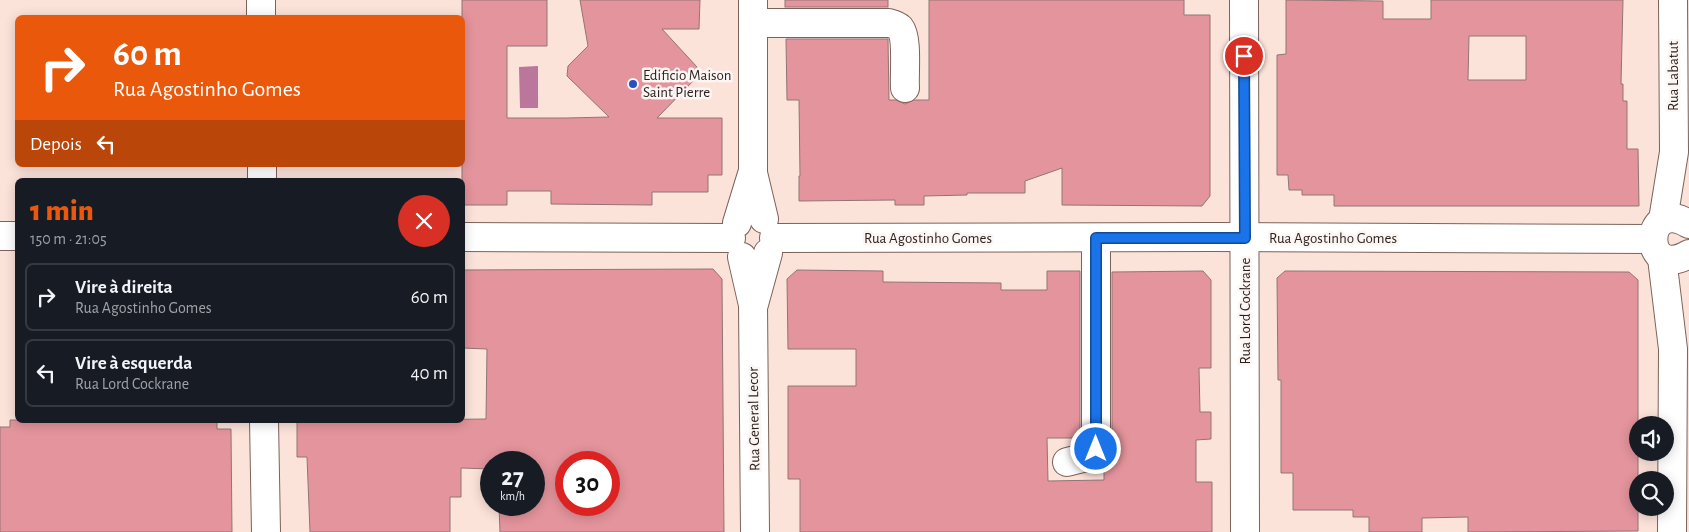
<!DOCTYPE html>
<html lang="pt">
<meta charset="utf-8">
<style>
body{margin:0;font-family:"Alegreya Sans",sans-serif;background:#242831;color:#f1f3f6;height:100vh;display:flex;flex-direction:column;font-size:19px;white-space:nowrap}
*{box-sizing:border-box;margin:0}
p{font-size:16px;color:#9ea1a6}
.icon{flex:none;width:28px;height:28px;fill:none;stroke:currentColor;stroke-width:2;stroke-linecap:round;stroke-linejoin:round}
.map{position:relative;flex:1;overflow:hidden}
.details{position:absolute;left:15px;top:178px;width:450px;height:245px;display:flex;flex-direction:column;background:#171b24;border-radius:8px;box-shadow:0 2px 12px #0003}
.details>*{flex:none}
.top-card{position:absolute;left:15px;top:15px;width:450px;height:152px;border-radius:8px;box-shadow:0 2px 12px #0003;background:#ea580c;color:#fff;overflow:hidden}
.fabs{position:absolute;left:1629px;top:416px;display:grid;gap:10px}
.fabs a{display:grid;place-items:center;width:45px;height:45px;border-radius:50%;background:#171b24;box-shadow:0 2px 12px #0003;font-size:25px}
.speed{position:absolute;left:480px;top:451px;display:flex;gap:10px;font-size:25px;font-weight:700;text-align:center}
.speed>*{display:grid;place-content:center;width:65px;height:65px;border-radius:50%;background:#171b24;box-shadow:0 2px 12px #0003;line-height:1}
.speed small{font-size:12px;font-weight:400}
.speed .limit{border:8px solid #d22;background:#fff;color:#111}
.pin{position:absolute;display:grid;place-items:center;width:42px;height:42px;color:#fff;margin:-21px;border:2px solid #fff;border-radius:50%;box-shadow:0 1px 5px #0007}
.me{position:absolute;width:55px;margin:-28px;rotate:0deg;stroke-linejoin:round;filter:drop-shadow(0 0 4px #0008)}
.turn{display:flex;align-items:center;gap:18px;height:105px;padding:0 15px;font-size:22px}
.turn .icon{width:65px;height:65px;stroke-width:2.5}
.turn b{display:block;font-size:35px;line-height:42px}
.then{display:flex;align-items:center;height:48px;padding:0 15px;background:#0003;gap:10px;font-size:19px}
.round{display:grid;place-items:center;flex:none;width:52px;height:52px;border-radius:26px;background:#242831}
.overview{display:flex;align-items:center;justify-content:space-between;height:85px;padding:0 15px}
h1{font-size:30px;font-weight:800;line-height:38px;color:#ea580c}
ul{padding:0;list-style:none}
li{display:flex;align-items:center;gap:15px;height:68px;margin:0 10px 8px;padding:0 5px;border:2px solid #363941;border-radius:8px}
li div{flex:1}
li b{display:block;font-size:19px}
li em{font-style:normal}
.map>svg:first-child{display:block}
</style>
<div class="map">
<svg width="1689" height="532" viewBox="0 0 1689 532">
<rect width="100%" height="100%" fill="#fce3da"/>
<polygon fill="#ba769b" points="538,66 538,108 520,108 519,67"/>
<g fill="#e4949c" stroke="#927476" fill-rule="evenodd">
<polygon points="462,0 547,0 547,46 507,46 507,118 566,118 609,117 567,76 568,66 588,46 580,0 700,0 699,29 662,29 697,67 697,77 657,118 722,118 722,175 708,175 708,192 652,192 652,205 551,204 551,191 507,191 507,205 462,205"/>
<rect x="785" y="0" width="103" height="7"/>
<polygon points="929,0 1184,0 1184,15 1210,15 1210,196 1202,206 1062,205 1062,168 1025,181 1025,193 967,193 967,195 924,196 924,205 895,205 895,200 799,201 799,176 800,176 799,100 787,100 786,39 888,39 889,100 896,100 905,104 914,100 929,100"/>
<path d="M1286,0L1383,1V19H1431V0H1623L1621,84H1623V101H1627V149H1638L1639,206H1334V195H1302V190H1289L1288,175H1277V55L1286,54ZM1469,36H1526V80H1468Z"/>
<path d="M713,269L722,279L724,532H500L499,505H534V462H491V469L461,468V497H450V532H310L307,457H297V421L486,419L487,349L462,348V270ZM566,462H609V505H566Z"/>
<polygon points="797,270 883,271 883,282 1001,283 1001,290 1047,290 1047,271 1080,271 1080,438 1047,438 1048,481 1104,480 1104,463 1110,456 1112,449 1112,272 1203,271 1211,280 1211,368 1199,368 1200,412 1211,412 1211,439 1196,440 1196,482 1212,482 1212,532 800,532 800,479 788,479 788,386 856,386 856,349 788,349 787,279"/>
<polygon points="1285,271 1629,272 1638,280 1638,531 1468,532 1468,517 1422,518 1422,532 1369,532 1369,517 1353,517 1353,510 1293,510 1293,473 1281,473 1281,380 1278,380 1277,278"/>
<polygon points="10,420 217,420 217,429 231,429 232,532 0,532 0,427 10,427"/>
</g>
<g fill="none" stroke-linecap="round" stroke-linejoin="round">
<defs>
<g id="minor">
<polyline points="261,0 261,18"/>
<polyline points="753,0 753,173 764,219"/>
<polyline points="1244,0 1245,532"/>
<path d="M753,23H889C893,24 897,25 900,28C908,38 904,74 905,88"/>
<polyline points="262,165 262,180"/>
<polyline points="1663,220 1674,152 1673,0"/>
<polyline points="737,223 752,174"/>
<path d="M1689,224C1642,196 1641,282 1689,254"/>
<polyline points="0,236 18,236"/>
<polyline points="462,237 731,238"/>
<polyline points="774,238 1214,237 1652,239"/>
<polyline points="742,257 753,305 755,532"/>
<polyline points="1662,258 1673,349 1672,532"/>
<polyline points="754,304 768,253"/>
<polyline points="264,420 266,532"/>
<polyline points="1067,462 1087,457 1096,449 1096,238"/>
</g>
</defs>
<use href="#minor" stroke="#7d6258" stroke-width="30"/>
<use href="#minor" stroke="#fff" stroke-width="28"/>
</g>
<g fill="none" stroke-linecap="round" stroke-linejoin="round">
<defs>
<polyline id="route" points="1096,449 1096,238 1245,238 1244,56"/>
</defs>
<use href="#route" stroke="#114b97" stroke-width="12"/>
<use href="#route" stroke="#1a73e8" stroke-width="9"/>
</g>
<circle fill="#2651bf" stroke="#fbf5f3" stroke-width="2" cx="633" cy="84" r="5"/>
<g text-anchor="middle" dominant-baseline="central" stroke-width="5" stroke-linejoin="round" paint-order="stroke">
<g font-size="15" fill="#2a1f1b" stroke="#fbf5f3" text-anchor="start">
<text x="643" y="75">Edificio Maison<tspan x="643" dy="17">Saint Pierre</tspan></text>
</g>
<g font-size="15" fill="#2a1f1b" stroke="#fbf5f3">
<text transform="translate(1673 76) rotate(-90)">Rua Labatut</text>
<text x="928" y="238">Rua Agostinho Gomes</text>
<text x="1333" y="238">Rua Agostinho Gomes</text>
<text transform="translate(1245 311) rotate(-90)">Rua Lord Cockrane</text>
<text transform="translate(754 419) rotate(-91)">Rua General Lecor</text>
</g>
</g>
</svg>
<div class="fabs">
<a><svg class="icon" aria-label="sound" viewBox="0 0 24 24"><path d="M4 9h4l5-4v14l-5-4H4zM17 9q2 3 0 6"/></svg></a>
<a><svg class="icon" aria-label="search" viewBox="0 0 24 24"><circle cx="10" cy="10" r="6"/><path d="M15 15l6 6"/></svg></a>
</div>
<div class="speed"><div>27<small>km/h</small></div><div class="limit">30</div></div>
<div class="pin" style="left:1244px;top:56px;background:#d93025"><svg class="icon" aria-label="arrive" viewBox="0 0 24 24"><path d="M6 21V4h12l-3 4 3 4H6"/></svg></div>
<svg class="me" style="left:1096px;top:449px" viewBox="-20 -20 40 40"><circle r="17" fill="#1a73e8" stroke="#fff" stroke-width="3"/><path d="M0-11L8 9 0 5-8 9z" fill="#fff"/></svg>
<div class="top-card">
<div class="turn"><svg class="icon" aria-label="right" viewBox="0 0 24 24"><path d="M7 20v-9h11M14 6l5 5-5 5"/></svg><div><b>60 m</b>Rua Agostinho Gomes</div></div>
<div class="then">Depois<svg class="icon" aria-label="left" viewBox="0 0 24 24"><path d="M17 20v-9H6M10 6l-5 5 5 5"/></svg></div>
</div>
<section class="details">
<div class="overview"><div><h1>1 min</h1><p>150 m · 21:05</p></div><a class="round" style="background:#d93025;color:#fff"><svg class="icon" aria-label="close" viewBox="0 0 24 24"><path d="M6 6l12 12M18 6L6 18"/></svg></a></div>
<ul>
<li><svg class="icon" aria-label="right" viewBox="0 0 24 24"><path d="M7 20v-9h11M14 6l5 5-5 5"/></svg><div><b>Vire à direita</b><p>Rua Agostinho Gomes</p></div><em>60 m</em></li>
<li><svg class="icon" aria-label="left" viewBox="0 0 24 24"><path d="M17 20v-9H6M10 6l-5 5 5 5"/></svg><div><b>Vire à esquerda</b><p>Rua Lord Cockrane</p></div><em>40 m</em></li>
</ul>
</section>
</div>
